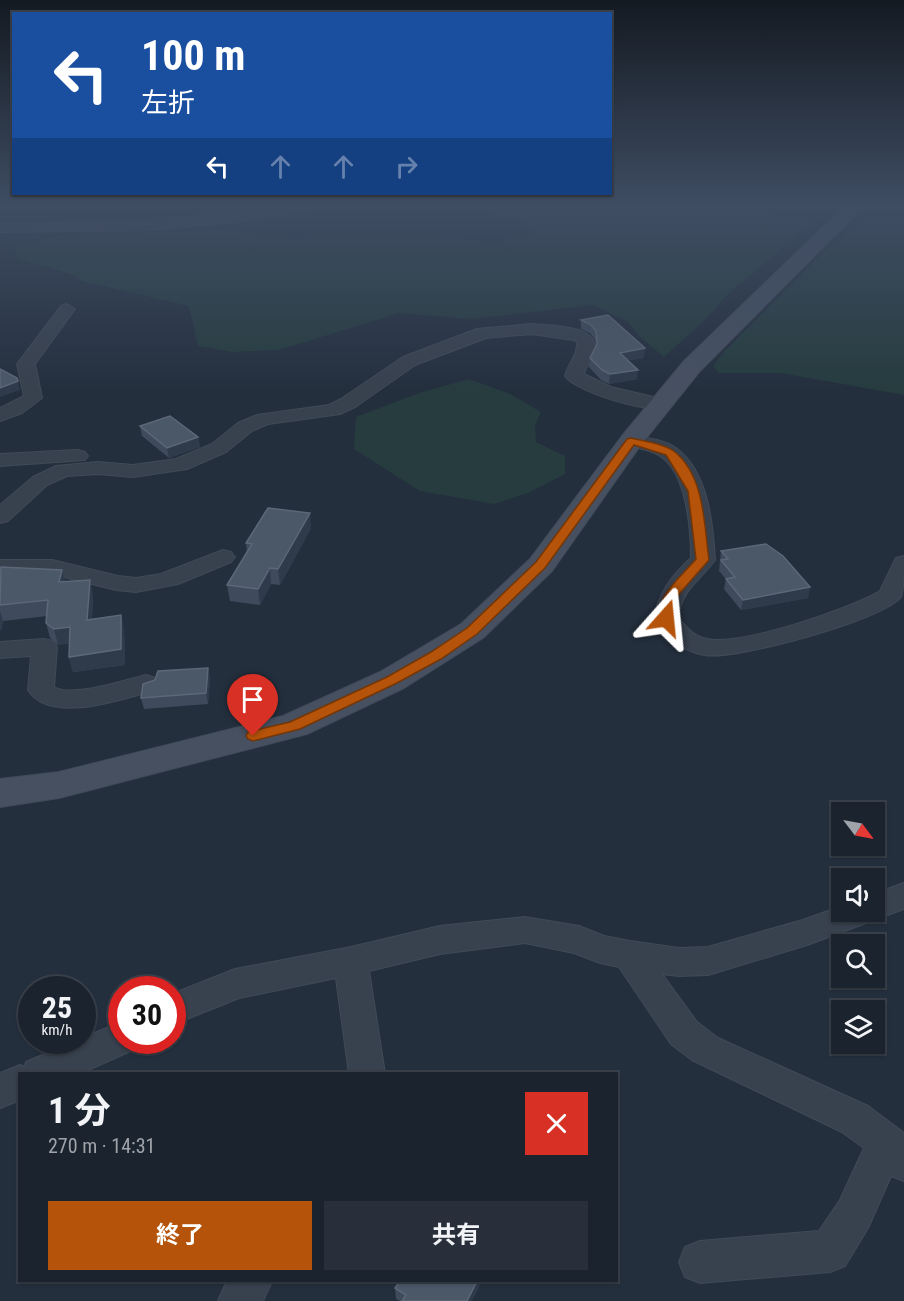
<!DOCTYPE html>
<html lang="ja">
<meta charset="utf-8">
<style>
body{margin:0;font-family:"Roboto Condensed","Noto Sans JP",sans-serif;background:#282f3a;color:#f1f3f6;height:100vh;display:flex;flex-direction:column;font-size:22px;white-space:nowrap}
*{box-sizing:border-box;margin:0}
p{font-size:20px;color:#a0a4aa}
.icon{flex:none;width:33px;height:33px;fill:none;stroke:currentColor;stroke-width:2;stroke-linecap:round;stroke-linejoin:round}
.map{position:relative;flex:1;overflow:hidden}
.drawer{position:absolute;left:18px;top:1072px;width:600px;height:210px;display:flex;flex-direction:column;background:#1b232e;border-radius:0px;box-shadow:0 2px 4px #0004,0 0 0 2px #39404a}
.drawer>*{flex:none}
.banner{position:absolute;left:12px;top:12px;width:600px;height:183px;border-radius:0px;box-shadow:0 2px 4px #0004,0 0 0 2px #39404a;background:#1a4fa0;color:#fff;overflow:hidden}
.needle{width:39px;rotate:122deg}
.fabs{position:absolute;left:831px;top:802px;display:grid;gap:12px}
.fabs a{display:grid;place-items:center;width:54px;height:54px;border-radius:0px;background:#1b232e;box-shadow:0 2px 4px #0004,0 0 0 2px #39404a;font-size:30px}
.speed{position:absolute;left:18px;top:976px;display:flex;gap:12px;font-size:30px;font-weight:700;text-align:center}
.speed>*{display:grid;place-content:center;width:78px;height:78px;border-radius:50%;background:#1b232e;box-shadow:0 2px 4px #0004,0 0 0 2px #39404a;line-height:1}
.speed small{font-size:15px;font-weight:400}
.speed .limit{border:9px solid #d22;background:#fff;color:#111}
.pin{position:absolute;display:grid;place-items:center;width:51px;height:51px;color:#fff;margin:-62px -26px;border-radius:50% 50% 50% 0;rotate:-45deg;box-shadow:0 0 6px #0007}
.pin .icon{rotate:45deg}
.me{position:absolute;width:66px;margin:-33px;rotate:18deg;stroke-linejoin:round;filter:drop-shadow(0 0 4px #0008)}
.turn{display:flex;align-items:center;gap:21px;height:126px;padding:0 30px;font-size:27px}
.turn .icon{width:78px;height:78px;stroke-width:2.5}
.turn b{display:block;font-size:42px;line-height:51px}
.lanes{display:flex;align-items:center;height:57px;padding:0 30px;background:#0003;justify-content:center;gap:30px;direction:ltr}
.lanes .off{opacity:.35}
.round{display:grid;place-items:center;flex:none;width:63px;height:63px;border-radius:0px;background:#282f3a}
.summary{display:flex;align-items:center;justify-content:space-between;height:102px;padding:0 30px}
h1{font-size:36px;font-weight:700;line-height:45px}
.primary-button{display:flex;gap:12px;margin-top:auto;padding:12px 30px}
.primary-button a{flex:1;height:69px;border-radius:0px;background:#b45309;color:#fff;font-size:24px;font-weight:700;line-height:69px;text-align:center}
.primary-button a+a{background:#282f3a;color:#f1f3f6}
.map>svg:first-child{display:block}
</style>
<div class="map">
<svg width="904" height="1301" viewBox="0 0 904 1301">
<rect width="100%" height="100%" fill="#242f3e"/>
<g fill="#263c3f">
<polygon points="504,207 716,207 792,218 816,219 726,296 707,318 664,357 639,336 628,322 593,305 471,319 399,313 279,350 233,352 198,346 189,306 81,281 74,275 16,258 15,246 55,236 99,233 228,230 296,240 349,235 499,241 533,232 515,214"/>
<polygon points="862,219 904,220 904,395 781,373 719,373 713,366 724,352 827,249"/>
<polygon points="469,379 510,394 541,412 535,426 536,442 565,456 565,474 528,493 494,504 420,491 354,449 356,417 419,393"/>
</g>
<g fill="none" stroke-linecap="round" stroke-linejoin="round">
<defs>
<g id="street">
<path d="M280,207H311L304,211L238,222L153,230L0,232V224C94,222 187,222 280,207Z"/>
<polygon points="482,207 500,207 510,213 503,217"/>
<polygon points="67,304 75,309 35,364 42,398 22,413 0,421 0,408 24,396 17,364 61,306"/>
<path d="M531,324C549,326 596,324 595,349C594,358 586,365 584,374L611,387L666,400L668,404L666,408C647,413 576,392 565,376C568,363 578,356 577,342L574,340L531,334L486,338L415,365L355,407L340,414L268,424L252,431L226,452L187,469L133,477L98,474L67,476L47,485L8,521L0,523V505L33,477L56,466L98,462L133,465L176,459L212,444L238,423L257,415L329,405L341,399L403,357L477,329Z"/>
<path d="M631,435C645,438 663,439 676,448C708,471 713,524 715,560C699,582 683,587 678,617C686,627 694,637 707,639C742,646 849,609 880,591L896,558L904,556C904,567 904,588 901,597C883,620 734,661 704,655C680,650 667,638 654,618C658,593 673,574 691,558C691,530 687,473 660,456C650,449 636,448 624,445L621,441L624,437Z"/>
<polygon points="78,450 85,452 88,456 85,460 0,466 0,454"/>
<polygon points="223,550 231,552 235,557 231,562 178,584 136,592 116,590 52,574 0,574 0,560 52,560 118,576 136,578 161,574"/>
<path d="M44,639L53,641L57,647L54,687C72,698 125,680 146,675L155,678L159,684L155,690C123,699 50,725 28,690L31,656L0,658V642Z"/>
<polygon points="904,883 904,909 807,945 708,975 679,976 662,974 697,1022 718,1038 868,1106 904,1133 904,1181 891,1176 868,1228 845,1266 830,1272 700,1283 685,1277 679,1262 685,1247 700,1241 819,1231 840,1200 864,1148 842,1132 692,1060 671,1044 619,967 600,963 574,953 525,943 440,954 369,971 385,1074 349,1074 336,978 239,998 172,1025 172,994 235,969 351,947 440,926 525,917 579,926 604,936 630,941 679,948 708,947 803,920 842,906 842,912 874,912 874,894"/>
<polygon points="122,1022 122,1041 138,1041 135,1049 79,1074 20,1074 20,1100 0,1108 0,1073 20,1065 24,1067 26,1062 76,1041 82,1041 82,1038"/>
<polygon points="227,1281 272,1281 263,1301 218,1301"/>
</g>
<polygon id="secondary" points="844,207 863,207 700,371 640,446 552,571 483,638 404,688 307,734 59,798 0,807 0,779 59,772 283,716 380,672 461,624 530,559 622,436 684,361"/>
</defs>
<use href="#street" stroke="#414a57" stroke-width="2"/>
<use href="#secondary" stroke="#414a57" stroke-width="2"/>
<use href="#street" fill="#38414e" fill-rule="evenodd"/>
<use href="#secondary" fill="#465061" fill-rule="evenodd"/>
</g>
<g fill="#3f4b5c">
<polygon points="608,315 644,358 628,360 637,379 609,384 601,380 589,367 590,358 596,346 595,340 590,333 581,329 581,320"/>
<polygon points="140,426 198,437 200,447 169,458 142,436"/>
<polygon points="311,528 280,585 271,584 260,605 230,601 227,585 247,552 246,543"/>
<polygon points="721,551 810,587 808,598 741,610 724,589 726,579 719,571"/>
<polygon points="0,568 62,570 65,582 93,595 92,619 121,615 124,631 125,665 73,672 69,657 70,643 58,645 50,638 46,623 47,616 3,621 1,630 0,630"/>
<polygon points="208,668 210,679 208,704 144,709 141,698"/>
<polygon points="395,1288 472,1301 400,1301 396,1299"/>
</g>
<g fill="#2f3b4b">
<polygon points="645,348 644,358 619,362 620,353"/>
<polygon points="638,370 637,379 609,384 610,374"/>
<polygon points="18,381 20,390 0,397 0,388"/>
<polygon points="198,437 200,447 169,458 167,448"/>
<polygon points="310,513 311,528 280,585 278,569"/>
<polygon points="270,568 271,584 260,605 258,589"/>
<polygon points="62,570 66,585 59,582"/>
<polygon points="90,580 93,595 91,635 87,620"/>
<polygon points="810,587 808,598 741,610 743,600"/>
<polygon points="0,611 3,621 1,630 0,630"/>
<polygon points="121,615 124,631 125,665 73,672 69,657"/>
<polygon points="70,627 74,643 58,645 54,629"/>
<polygon points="208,668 210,679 208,704 206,693"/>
<polygon points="477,1281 482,1281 472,1301 467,1301"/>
</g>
<g fill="#4b5868" stroke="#5c6777" stroke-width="1.5">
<polygon points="608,315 645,348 620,353 638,370 610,374 602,370 590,358 597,344 596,331 590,324 581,320"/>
<polygon points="0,369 17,378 18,381 0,388"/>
<polygon points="170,416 198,437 167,448 140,426"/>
<polygon points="268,508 310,513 278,569 270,568 258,589 227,585 252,544 246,543"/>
<polygon points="766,544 783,556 810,587 743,600 726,579 735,577 721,560 728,559 721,551"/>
<polygon points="1,567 62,570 59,582 90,580 87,620 121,615 121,649 69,657 70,627 54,629 46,623 48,600 0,605"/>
<polygon points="208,668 206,693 141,698 143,684 155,680 158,671"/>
<polygon points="400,1281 477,1281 467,1301 402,1301 406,1295 395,1288"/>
</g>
<linearGradient id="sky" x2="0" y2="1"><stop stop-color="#141a22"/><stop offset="0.53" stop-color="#3f4d63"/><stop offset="1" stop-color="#3f4d63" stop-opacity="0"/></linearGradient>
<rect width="904" height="389" fill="url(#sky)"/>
<path fill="#b45309" stroke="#753606" stroke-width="1.5" d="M631,438C643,441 666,444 675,452C705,477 704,525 709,560L680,593L674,603L670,621H661C652,599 683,575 696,559L688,491L666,455L634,445L545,568L477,634L441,659L397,683L300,729L253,741L248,739L246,736L248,732L290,722L387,677L431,652L467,628L536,562L627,439Z"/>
</svg>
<div class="fabs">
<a><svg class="needle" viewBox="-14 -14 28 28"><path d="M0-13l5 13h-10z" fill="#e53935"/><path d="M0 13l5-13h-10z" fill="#a0a4aa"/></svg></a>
<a><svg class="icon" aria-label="sound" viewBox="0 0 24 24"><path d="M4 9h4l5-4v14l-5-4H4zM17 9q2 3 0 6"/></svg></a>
<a><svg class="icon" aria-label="search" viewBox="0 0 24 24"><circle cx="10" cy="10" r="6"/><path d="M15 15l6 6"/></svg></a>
<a><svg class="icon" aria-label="layers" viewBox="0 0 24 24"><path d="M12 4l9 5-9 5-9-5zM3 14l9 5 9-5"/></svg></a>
</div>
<div class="speed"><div>25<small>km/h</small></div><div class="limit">30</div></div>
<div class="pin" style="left:253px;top:736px;background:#d93025"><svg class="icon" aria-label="arrive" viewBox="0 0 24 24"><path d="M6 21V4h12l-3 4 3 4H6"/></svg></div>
<svg class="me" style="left:666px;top:618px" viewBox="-20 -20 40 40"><path d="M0-17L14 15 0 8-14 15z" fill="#b45309" stroke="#fff" stroke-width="4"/></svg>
<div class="banner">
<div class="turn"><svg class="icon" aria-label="left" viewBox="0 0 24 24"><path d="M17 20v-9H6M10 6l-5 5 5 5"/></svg><div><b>100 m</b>左折</div></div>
<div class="lanes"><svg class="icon" aria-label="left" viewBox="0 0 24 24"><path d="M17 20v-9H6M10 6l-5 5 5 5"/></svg><svg class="icon off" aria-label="ahead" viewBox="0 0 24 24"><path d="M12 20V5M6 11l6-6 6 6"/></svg><svg class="icon off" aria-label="ahead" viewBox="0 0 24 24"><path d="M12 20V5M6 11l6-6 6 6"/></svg><svg class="icon off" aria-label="right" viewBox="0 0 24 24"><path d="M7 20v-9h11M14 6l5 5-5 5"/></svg></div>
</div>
<section class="drawer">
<div class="summary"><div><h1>1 分</h1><p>270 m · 14:31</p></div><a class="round" style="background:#d93025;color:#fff"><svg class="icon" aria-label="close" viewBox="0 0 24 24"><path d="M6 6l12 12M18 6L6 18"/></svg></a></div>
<div class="primary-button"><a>終了</a><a>共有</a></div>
</section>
</div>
